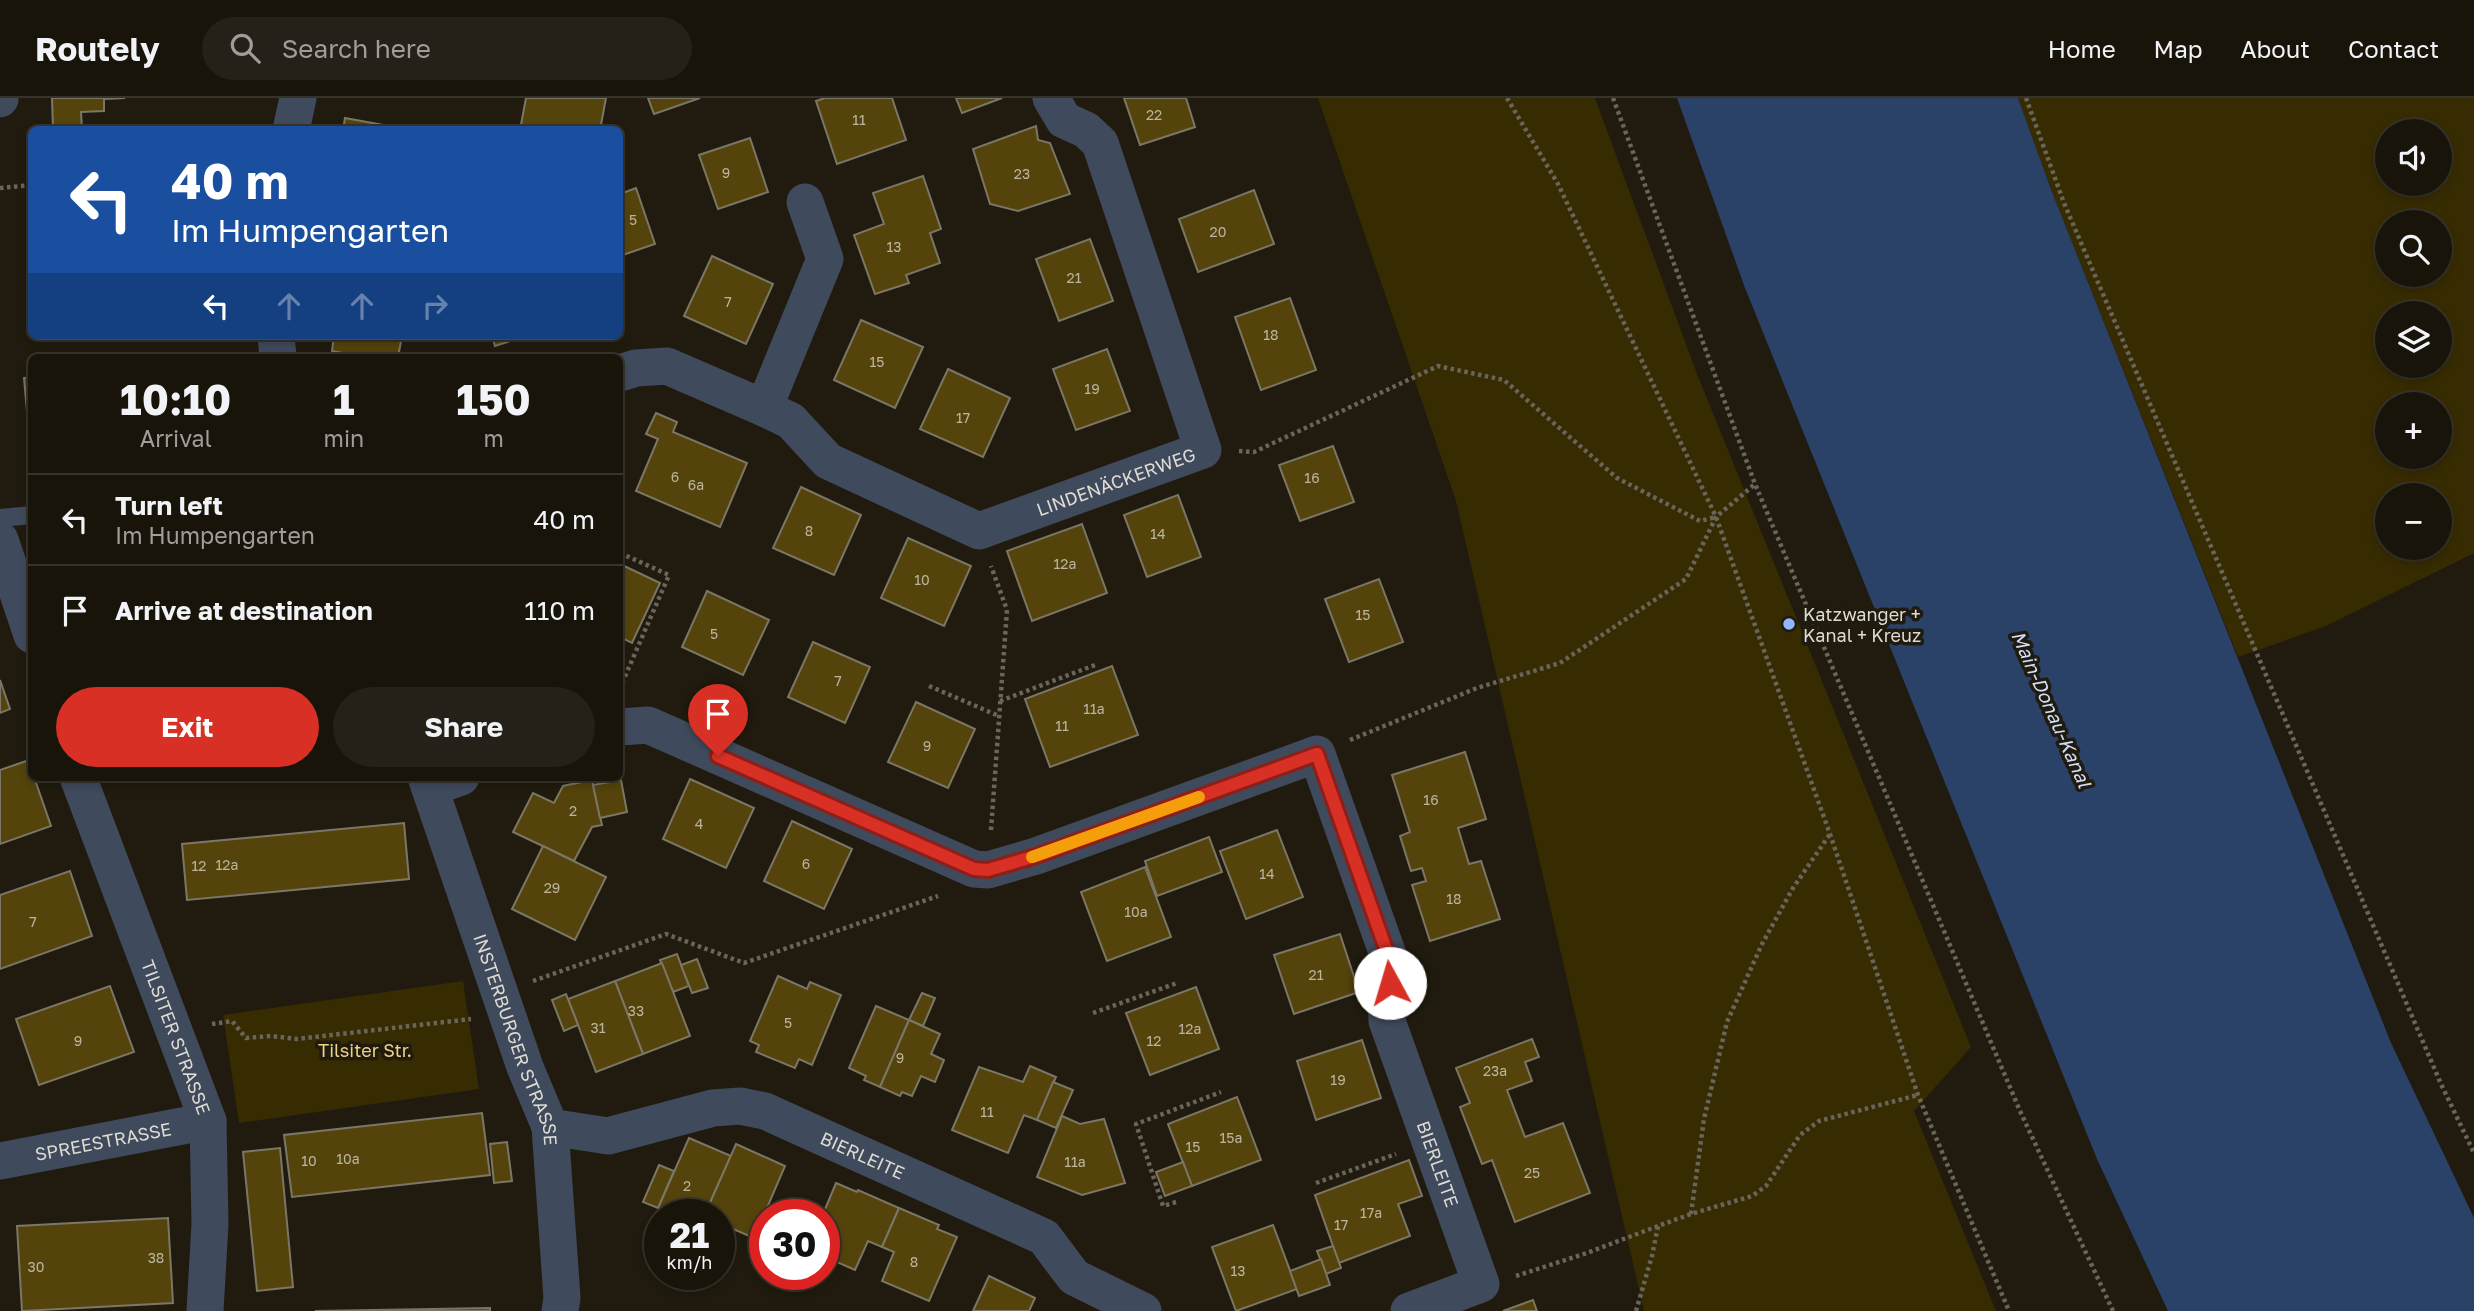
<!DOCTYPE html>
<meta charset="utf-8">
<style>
body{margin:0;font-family:"Golos Text",sans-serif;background:#252118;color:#f1f3f6;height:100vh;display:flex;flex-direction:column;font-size:26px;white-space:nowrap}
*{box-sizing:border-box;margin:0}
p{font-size:23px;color:#9f9e9c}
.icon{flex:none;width:38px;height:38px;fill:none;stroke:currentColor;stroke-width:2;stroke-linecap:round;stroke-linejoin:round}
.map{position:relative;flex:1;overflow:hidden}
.panel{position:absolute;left:28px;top:256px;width:595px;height:427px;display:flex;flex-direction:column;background:#18140a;border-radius:10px;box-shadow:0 4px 10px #0003,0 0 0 2px #36332b}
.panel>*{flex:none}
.guide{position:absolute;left:28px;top:28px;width:595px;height:214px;border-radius:10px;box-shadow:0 4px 10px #0003,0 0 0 2px #36332b;background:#1a4fa0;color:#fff;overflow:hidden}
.controls{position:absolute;left:2375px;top:21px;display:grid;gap:14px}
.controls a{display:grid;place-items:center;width:77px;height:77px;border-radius:50%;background:#18140a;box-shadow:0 4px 10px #0003,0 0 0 2px #36332b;font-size:35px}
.speed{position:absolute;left:644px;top:1101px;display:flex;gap:14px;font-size:35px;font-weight:700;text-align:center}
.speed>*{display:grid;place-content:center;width:91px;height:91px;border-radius:50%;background:#18140a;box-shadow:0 4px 10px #0003,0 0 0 2px #36332b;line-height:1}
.speed small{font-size:18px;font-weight:400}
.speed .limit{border:10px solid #d22;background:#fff;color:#111}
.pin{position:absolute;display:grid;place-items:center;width:60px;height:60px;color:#fff;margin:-72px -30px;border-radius:50% 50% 50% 0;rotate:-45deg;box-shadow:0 0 7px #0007}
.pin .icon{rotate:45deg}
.me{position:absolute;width:77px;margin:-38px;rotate:354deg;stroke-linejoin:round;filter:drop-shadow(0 0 5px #0008)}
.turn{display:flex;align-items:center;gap:24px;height:147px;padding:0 28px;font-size:32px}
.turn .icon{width:91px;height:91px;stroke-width:2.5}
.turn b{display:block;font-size:49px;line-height:60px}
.lanes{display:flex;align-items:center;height:66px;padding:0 28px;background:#0003;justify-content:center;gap:35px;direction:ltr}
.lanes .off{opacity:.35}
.eta{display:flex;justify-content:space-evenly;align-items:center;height:119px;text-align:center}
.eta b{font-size:42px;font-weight:700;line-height:49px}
.primary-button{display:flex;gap:14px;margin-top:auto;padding:14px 28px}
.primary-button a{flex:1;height:80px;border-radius:42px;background:#d93025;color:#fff;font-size:28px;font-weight:700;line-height:80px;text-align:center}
.primary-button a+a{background:#252118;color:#f1f3f6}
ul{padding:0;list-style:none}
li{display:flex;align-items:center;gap:21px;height:91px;padding:0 28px;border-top:2px solid #36332b}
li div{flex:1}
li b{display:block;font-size:26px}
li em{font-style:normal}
header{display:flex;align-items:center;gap:42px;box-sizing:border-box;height:98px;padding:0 35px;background:#18140a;border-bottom:2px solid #36332b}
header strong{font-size:33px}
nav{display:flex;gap:38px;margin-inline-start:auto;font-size:24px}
.search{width:490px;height:63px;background:#252118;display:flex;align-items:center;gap:18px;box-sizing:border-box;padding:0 24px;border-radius:38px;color:#9f9e9c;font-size:26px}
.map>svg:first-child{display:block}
</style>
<header>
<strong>Routely</strong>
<div class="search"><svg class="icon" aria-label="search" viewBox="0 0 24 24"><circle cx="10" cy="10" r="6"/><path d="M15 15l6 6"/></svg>Search here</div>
<nav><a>Home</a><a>Map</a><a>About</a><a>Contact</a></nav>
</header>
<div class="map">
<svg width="2474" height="1213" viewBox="0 0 2474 1213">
<rect width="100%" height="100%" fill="#201b0e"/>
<g fill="#372b02" fill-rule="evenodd">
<polygon points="1318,0 1595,0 1697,276 1971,949 1914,1013 1996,1213 1644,1213 1456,403"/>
<path d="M2018,0H2474V455L2326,528L2238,559L2052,94ZM2387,33H2440V86H2387ZM2387,124H2440V177H2387ZM2387,215H2440V268H2387ZM2387,306H2440V359H2387ZM2387,397H2440V450H2387Z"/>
<polygon points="463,883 479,991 239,1025 223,917"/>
</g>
<polygon fill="#2a4168" points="1677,0 2018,0 2052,94 2391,945 2474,1120 2474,1213 2168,1213 2097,1061 1745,190"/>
<g fill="#54440b" stroke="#7b7666" stroke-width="2">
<polygon points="52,0 125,0 104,1 104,13 81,14 82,32 53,32"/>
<polygon points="526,0 606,0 600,32 520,32"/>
<polygon points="648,0 700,0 654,16"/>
<polygon points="825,0 892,0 906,42 837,66 816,3"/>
<polygon points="956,0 1002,0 962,15"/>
<polygon points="1124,0 1186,0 1195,29 1140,47"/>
<polygon points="345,20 406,31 406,32 343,32"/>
<polygon points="1036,28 1038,42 1050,45 1070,96 1018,113 990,106 973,51"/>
<polygon points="750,40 768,94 718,111 699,57"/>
<polygon points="923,78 941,131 930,135 940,165 906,177 909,185 875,196 854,137 884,126 873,95"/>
<polygon points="636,90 655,146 620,158 620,96"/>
<polygon points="1254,92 1274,146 1198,174 1179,121"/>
<polygon points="1090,141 1113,203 1059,223 1036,161"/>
<polygon points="712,158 773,186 746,246 684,218"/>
<polygon points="1290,200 1316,272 1261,292 1235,219"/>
<polygon points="861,222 923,249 895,310 834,282"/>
<polygon points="334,238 402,238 398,259 364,259 332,253"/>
<polygon points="492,238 526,238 495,248"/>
<polygon points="1107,251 1130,313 1076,332 1053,271"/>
<polygon points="948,271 1010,300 983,359 920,331"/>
<polygon points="32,279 32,335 29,335 24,280"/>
<polygon points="656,315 677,324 673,334 747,365 720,429 636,393 658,341 646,336"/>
<polygon points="1333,348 1354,404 1300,423 1279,367"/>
<polygon points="801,389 861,417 834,477 773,450"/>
<polygon points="1178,397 1201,459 1147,479 1124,417"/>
<polygon points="1082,426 1107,495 1032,523 1007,453"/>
<polygon points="908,440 971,468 944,528 881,500"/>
<polygon points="620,466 660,485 632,545 620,539"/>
<polygon points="1379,481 1403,544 1349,564 1325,501"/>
<polygon points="707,493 769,522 743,577 682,549"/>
<polygon points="813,544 870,569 845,625 788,599"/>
<polygon points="1112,568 1138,637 1050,669 1025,601"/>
<polygon points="0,582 10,611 0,615"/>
<polygon points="916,604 975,631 948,690 888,664"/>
<polygon points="1465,654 1486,721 1458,730 1469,766 1481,763 1500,821 1430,843 1412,787 1426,783 1422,770 1411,773 1400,738 1410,734 1392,677"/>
<polygon points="29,662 32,679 34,679 51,728 0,746 0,672"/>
<polygon points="690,681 754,710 726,770 663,741"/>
<polygon points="592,682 602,727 592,729 574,763 513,734 533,695 554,705 563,688"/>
<polygon points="621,682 627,714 600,720 593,687"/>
<polygon points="792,723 852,751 824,811 764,783"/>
<polygon points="404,725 409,781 187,802 182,746"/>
<polygon points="1277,732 1303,799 1246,821 1220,753"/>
<polygon points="1209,739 1222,774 1157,798 1145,763"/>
<polygon points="543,748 606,779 575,842 512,811"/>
<polygon points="1145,769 1171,839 1107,863 1081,794"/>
<polygon points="70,773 92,838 0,871 0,797"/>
<polygon points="1340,836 1359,894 1294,916 1274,857"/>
<polygon points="677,856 689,888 673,894 660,862"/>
<polygon points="697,861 708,890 692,895 681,867"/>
<polygon points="662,865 690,938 643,956 615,883"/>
<polygon points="778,878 807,891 810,884 841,897 812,967 799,961 795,970 756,954 759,947 750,943"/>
<polygon points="615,883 643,956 596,974 568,901"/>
<polygon points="110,888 134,954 39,987 16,921"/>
<polygon points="1196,889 1219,951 1150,977 1126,915"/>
<polygon points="922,895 935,900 923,928 909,922"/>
<polygon points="566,896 578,927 564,933 552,902"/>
<polygon points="876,908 909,922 880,989 864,982 866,978 849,970"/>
<polygon points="909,922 940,936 931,956 944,962 935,984 921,978 912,998 902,994 900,998 880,989"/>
<polygon points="1532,941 1539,959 1525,964 1532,983 1507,992 1525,1039 1563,1025 1590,1095 1515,1124 1492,1062 1482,1066 1460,1009 1470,1005 1456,970"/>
<polygon points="1362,942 1381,1000 1316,1022 1297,963"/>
<polygon points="1030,968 1056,979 1037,1022 1024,1017 1008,1055 952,1032 979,969 1023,984"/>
<polygon points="1053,984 1073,992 1056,1030 1037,1022"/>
<polygon points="1237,999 1261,1062 1192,1088 1168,1026"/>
<polygon points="482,1015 490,1077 292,1099 284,1037"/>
<polygon points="1062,1018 1080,1026 1104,1021 1125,1085 1082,1097 1037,1079"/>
<polygon points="689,1040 731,1058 705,1116 672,1116 658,1110"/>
<polygon points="507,1044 512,1083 494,1085 490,1046"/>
<polygon points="736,1046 785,1068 754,1140 719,1125 719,1116 705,1116"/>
<polygon points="280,1050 293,1189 257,1193 243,1054"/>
<polygon points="1409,1062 1422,1098 1398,1106 1410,1138 1339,1165 1315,1097"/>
<polygon points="1183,1064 1192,1088 1165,1098 1156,1074"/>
<polygon points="659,1067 674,1073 658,1110 643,1104"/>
<polygon points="836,1085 857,1094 858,1092 899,1110 882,1149 868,1143 855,1172 828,1160 826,1165 824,1164 823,1116"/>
<polygon points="899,1110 939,1127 937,1131 957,1139 929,1203 882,1183 894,1154 882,1149"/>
<polygon points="168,1120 173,1205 22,1213 17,1128"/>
<polygon points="1273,1127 1297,1191 1236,1213 1212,1149"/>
<polygon points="1333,1148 1341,1170 1326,1176 1317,1153"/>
<polygon points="1321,1161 1330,1187 1299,1198 1290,1173"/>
<polygon points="989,1178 1035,1200 1029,1213 973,1213"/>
<polygon points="1533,1202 1537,1213 1503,1213"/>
<polygon points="490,1210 490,1213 315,1213"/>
</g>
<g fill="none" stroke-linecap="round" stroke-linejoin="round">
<g stroke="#6a655a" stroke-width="4.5" stroke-dasharray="3.5 3.5" stroke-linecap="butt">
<polyline points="1507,0 1558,86 1716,419 1830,736 1918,997 2009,1213"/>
<polyline points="1613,0 1755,386 2020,1013 2113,1213"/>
<polyline points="2026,0 2064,105 2441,986 2474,1055"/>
<polyline points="0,90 32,87"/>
<polyline points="1239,353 1254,354 1438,268 1504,282 1617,380 1700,423 1716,419"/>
<polyline points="620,455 669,477 620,590"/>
<polyline points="929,588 999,618"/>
<polyline points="1000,603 1095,567"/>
<polyline points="1350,642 1477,590 1560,565 1686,481 1716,419 1755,386"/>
<polyline points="991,732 1007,512 991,468"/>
<polyline points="533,883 666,836 744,865 938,798"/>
<polyline points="1093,915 1177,885"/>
<polyline points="212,926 232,923 246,940 271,938 297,941 471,921"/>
<polyline points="1316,1085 1396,1056"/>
<polyline points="1176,1104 1163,1108 1136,1026 1221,994"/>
<polyline points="1691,1116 1704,1021 1727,924 1762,846 1793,790 1830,736"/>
<polyline points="1516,1178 1587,1155 1658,1128"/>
<polyline points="1636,1213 1652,1158 1658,1128 1691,1116 1752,1098 1766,1088 1800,1037 1819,1023 1918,997"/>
</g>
<polyline stroke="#3f4a5c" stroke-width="18" points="0,420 32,417"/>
<g stroke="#3f4a5c" stroke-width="37">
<polyline points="0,1 0,0"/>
<polyline points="291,32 298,0"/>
<polyline points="276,238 278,259"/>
<path id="s1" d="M620,275L636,270L667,268L764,310L791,323L828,363L979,433L1203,352L1100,45L1086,32L1064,22L1051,0"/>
<polyline points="764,310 825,161 805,104"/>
<polyline points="0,442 32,537"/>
<path id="s2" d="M620,629L648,627L974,771L988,772L1036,758L1317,656L1393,871L1386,899L1387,923L1481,1186L1409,1213"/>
<path id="s3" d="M78,679L208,1023L210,1126L205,1213"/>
<path id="s4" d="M426,679L525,969L550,1029L562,1200L560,1213"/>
<polyline points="430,690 461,679"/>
<path id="s5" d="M550,1029L608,1038L713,1010L740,1008L765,1013L1044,1139L1074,1179L1143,1213"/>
<path id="s6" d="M0,1063L208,1023"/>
</g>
</g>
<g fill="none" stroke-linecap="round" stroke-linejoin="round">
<defs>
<polyline id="route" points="718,658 974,771 988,772 1036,758 1317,656 1393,871 1390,885"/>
</defs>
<use href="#route" stroke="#8d1f18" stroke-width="18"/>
<use href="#route" stroke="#d93025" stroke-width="12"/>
<polyline stroke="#f59e0b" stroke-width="12" points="1032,759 1199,699"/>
</g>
<circle fill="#8fb8fd" stroke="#201b0e" stroke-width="2.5" cx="1789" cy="526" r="7"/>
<g text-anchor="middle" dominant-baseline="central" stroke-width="7" stroke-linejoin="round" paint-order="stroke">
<g font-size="14" fill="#bcb5a0">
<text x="1154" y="16">22</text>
<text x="859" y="21">11</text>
<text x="726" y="74">9</text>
<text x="1022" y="75">23</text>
<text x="633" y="121">5</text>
<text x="1218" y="133">20</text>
<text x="894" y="148">13</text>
<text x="1074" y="179">21</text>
<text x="728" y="203">7</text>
<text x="1271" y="236">18</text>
<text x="877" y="263">15</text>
<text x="1092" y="290">19</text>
<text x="963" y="319">17</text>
<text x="675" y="378">6</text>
<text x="1312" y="379">16</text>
<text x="696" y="386">6a</text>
<text x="809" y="432">8</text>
<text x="1158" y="435">14</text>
<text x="1065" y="465">12a</text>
<text x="922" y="481">10</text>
<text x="1363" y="516">15</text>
<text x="714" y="535">5</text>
<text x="838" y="582">7</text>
<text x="1094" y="610">11a</text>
<text x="1062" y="627">11</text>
<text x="927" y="647">9</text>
<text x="1431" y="701">16</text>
<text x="573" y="712">2</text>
<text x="699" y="725">4</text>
<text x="806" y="765">6</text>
<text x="227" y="766">12a</text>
<text x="199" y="767">12</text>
<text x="1267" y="775">14</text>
<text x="552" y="789">29</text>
<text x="1454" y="800">18</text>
<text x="1136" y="813">10a</text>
<text x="33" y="823">7</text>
<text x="1316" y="876">21</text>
<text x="636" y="912">33</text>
<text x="788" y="924">5</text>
<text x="598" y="929">31</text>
<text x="1190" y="930">12a</text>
<text x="78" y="942">9</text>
<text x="1154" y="942">12</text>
<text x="900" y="959">9</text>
<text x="1495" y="972">23a</text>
<text x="1338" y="981">19</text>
<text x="987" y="1013">11</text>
<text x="1231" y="1039">15a</text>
<text x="1193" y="1048">15</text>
<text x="348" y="1060">10a</text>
<text x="309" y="1062">10</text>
<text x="1075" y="1063">11a</text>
<text x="1532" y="1074">25</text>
<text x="687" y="1087">2</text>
<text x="1371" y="1114">17a</text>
<text x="1341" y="1126">17</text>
<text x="156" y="1159">38</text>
<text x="914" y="1163">8</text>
<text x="36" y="1168">30</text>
<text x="1238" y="1172">13</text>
</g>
<g font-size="18" fill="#dedbd2" stroke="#201b0e">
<text stroke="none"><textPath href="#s1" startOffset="550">LINDENÄCKERWEG</textPath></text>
<text stroke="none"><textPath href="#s3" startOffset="278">TILSITER STRASSE</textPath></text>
<text stroke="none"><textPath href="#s4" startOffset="278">INSTERBURGER STRASSE</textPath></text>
<text stroke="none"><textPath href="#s6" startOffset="105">SPREESTRASSE</textPath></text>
<text stroke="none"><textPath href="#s5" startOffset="327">BIERLEITE</textPath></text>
<text stroke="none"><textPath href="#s2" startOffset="1180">BIERLEITE</textPath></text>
</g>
<g font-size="18" fill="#dedbd2" stroke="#201b0e" text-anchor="start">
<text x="1803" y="516">Katzwanger +<tspan x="1803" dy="21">Kanal + Kreuz</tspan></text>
</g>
<g font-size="18" fill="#edd383" stroke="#201b0e">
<text x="365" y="952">Tilsiter Str.</text>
</g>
<g font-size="19" font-style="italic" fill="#cfdffa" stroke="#201b0e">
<text transform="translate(2052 611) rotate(66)">Main-Donau-Kanal</text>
</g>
</g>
</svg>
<div class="controls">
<a><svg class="icon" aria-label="sound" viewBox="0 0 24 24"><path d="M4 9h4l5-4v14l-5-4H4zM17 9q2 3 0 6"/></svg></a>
<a><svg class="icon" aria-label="search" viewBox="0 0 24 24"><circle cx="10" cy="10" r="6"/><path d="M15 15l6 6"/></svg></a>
<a><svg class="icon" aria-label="layers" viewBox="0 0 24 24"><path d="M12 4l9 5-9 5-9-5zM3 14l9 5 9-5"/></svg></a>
<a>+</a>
<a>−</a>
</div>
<div class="speed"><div>21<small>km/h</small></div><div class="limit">30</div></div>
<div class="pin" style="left:718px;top:658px;background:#d93025"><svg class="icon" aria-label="arrive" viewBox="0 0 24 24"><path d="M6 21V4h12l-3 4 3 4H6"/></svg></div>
<svg class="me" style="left:1390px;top:885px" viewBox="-20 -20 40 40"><circle r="19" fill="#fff"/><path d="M0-13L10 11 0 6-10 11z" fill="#d93025"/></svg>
<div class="guide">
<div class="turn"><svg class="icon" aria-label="left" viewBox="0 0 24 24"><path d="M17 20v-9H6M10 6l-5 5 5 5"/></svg><div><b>40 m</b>Im Humpengarten</div></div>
<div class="lanes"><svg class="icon" aria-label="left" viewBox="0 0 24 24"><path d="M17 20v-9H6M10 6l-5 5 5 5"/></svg><svg class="icon off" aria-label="ahead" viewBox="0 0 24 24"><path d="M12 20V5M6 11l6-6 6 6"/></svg><svg class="icon off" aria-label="ahead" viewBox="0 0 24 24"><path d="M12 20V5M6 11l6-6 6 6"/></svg><svg class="icon off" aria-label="right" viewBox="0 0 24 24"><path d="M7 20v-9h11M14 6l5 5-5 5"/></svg></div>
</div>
<section class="panel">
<div class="eta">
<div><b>10:10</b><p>Arrival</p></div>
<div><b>1</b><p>min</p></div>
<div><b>150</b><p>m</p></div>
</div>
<ul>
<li><svg class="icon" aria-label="left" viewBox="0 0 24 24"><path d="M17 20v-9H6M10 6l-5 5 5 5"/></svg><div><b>Turn left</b><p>Im Humpengarten</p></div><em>40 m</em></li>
<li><svg class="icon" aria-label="arrive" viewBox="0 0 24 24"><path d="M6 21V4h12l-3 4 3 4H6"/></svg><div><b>Arrive at destination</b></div><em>110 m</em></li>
</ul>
<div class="primary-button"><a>Exit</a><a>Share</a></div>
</section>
</div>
